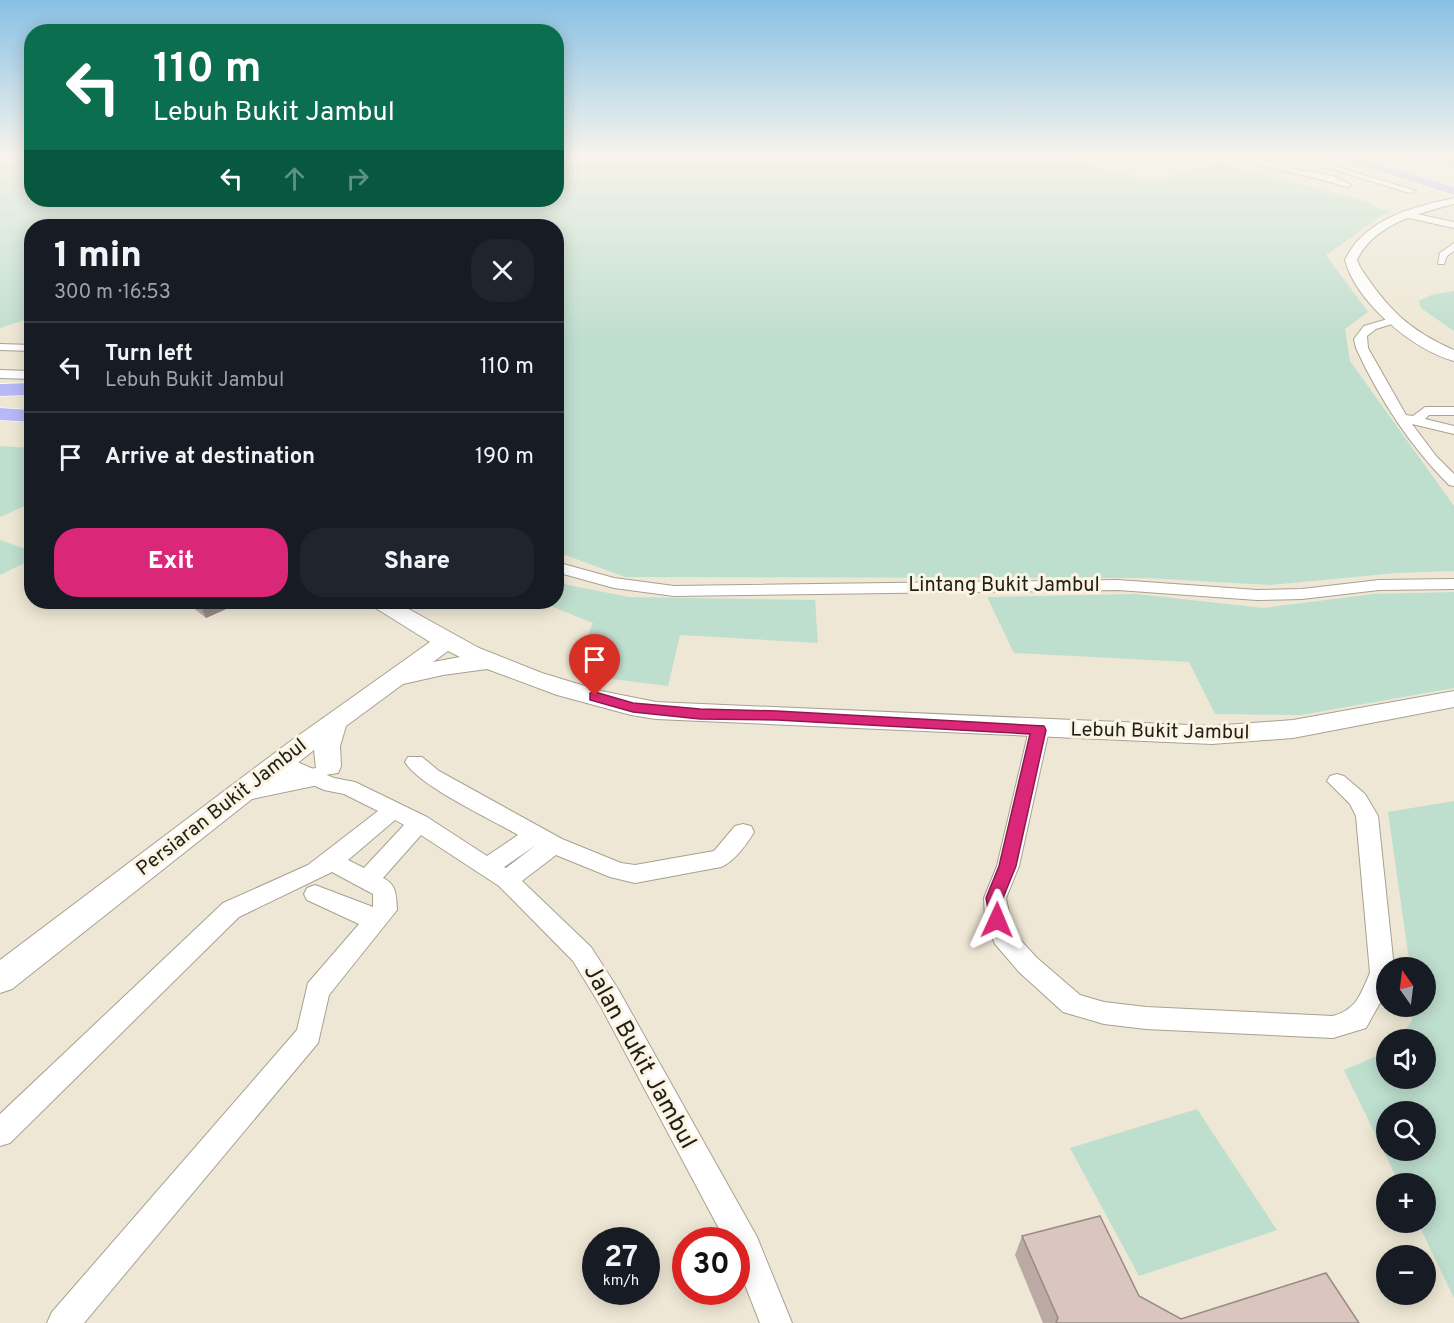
<!DOCTYPE html>
<meta charset="utf-8">
<style>
body{margin:0;font-family:Overpass,sans-serif;background:#20242c;color:#f1f3f6;height:100vh;display:flex;flex-direction:column;font-size:22px;white-space:nowrap}
*{box-sizing:border-box;margin:0}
p{font-size:20px;color:#9ea1a6}
.icon{flex:none;width:33px;height:33px;fill:none;stroke:currentColor;stroke-width:2;stroke-linecap:round;stroke-linejoin:round}
.map{position:relative;flex:1;overflow:hidden}
.panel{position:absolute;left:24px;top:219px;width:540px;height:390px;display:flex;flex-direction:column;background:#171b24;border-radius:24px;box-shadow:0 3px 15px #0003}
.panel>*{flex:none}
.banner{position:absolute;left:24px;top:24px;width:540px;height:183px;border-radius:24px;box-shadow:0 3px 15px #0003;background:#0b6e4f;color:#fff;overflow:hidden}
.needle{width:39px;rotate:346deg}
.buttons{position:absolute;left:1376px;top:957px;display:grid;gap:12px}
.buttons a{display:grid;place-items:center;width:60px;height:60px;border-radius:50%;background:#171b24;box-shadow:0 3px 15px #0003;font-size:30px}
.speed{position:absolute;left:582px;top:1227px;display:flex;gap:12px;font-size:30px;font-weight:700;text-align:center}
.speed>*{display:grid;place-content:center;width:78px;height:78px;border-radius:50%;background:#171b24;box-shadow:0 3px 15px #0003;line-height:1}
.speed small{font-size:15px;font-weight:400}
.speed .limit{border:9px solid #d22;background:#fff;color:#111}
.pin{position:absolute;display:grid;place-items:center;width:51px;height:51px;color:#fff;margin:-62px -26px;border-radius:50% 50% 50% 0;rotate:-45deg;box-shadow:0 0 6px #0007}
.pin .icon{rotate:45deg}
.me{position:absolute;width:66px;margin:-33px;rotate:1deg;stroke-linejoin:round;filter:drop-shadow(0 0 4px #0008)}
.turn{display:flex;align-items:center;gap:21px;height:126px;padding:0 30px;font-size:27px}
.turn .icon{width:78px;height:78px;stroke-width:2.5}
.turn b{display:block;font-size:42px;line-height:51px}
.lanes{display:flex;align-items:center;height:57px;padding:0 30px;background:#0003;justify-content:center;gap:30px;direction:ltr}
.lanes .off{opacity:.35}
.round{display:grid;place-items:center;flex:none;width:63px;height:63px;border-radius:24px;background:#20242c}
.headline{display:flex;align-items:center;justify-content:space-between;height:102px;padding:0 30px}
h1{font-size:36px;font-weight:800;line-height:45px}
.cta{display:flex;gap:12px;margin-top:auto;padding:12px 30px}
.cta a{flex:1;height:69px;border-radius:24px;background:#db2777;color:#fff;font-size:24px;font-weight:800;line-height:69px;text-align:center}
.cta a+a{background:#20242c;color:#f1f3f6}
ul{padding:0;list-style:none}
li{display:flex;align-items:center;gap:18px;height:90px;padding:0 30px;border-top:2px solid #363941}
li div{flex:1}
li b{display:block;font-size:22px}
li em{font-style:normal}
.map>svg:first-child{display:block}
</style>
<div class="map">
<svg width="1454" height="1323" viewBox="0 0 1454 1323">
<rect width="100%" height="100%" fill="#eee7d5"/>
<g fill="#bedece" fill-rule="evenodd">
<polygon points="0,155 31,155 32,200 556,200 557,155 1071,155 1075,161 1153,180 1218,163 1368,202 1372,206 1392,212 1381,216 1326,255 1368,312 1345,329 1350,361 1454,506 1454,571 1396,573 1270,585 1148,578 625,577 557,552 556,226 32,226 31,318 0,328"/>
<polygon points="1386,155 1454,155 1454,168"/>
<polygon points="1454,291 1454,331 1421,308 1419,301 1431,295"/>
<polygon points="0,446 31,448 32,503 0,517"/>
<polygon points="0,540 31,551 31,560 0,575"/>
<polygon points="557,580 568,585 629,597 815,600 818,643 680,635 668,686 572,674 593,623 541,602 556,602"/>
<polygon points="1454,592 1454,688 1301,715 1215,714 1189,662 1014,653 987,597 1136,594 1263,608 1373,594"/>
<path d="M1454,801V1298L1418,1223L1425,1222V1184L1399,1183L1344,1070L1386,1052V1078H1425V1040L1400,1039L1412,1020V1007L1425,1006V968L1410,967L1388,812ZM1386,1112H1425V1150H1386Z"/>
<polygon points="1197,1109 1277,1230 1139,1276 1070,1148"/>
</g>
<g fill="none" stroke-linecap="round" stroke-linejoin="round">
<defs>
<g id="street">
<path d="M1244,155L1288,168L1333,176L1351,185L1347,187C1312,177 1276,169 1241,159Z"/>
<polygon points="1287,155 1298,155 1416,191 1409,193"/>
<polygon points="1403,211 1454,222 1454,228 1400,216 1399,214"/>
<polygon points="1454,243 1454,251 1447,256 1444,264 1438,264 1440,253"/>
<path d="M1391,318L1396,321L1395,323L1376,329L1367,336L1368,348L1406,415L1413,416L1425,407H1454V415H1429L1425,419L1454,426V434L1412,424L1436,456L1454,474V486L1449,485C1410,446 1379,398 1356,348L1354,339L1364,326Z"/>
<polygon points="0,344 32,345 32,351 0,350"/>
<polygon points="0,370 32,371 32,379 0,378"/>
<polygon points="556,562 614,578 674,586 1118,580 1257,590 1302,589 1379,580 1454,579 1454,589 1379,590 1302,599 1257,600 1118,590 674,596 614,588 556,572"/>
<path d="M1039,723L1046,725L1049,730L1019,866L1006,898L1013,932L1037,958L1080,995L1104,1002L1146,1007L1333,1016C1357,1009 1360,995 1370,973L1356,816L1350,804L1327,781L1330,776L1337,774L1344,776L1365,794L1378,816L1394,968H1386V992L1366,1028L1333,1038L1146,1029L1104,1024L1063,1012L1019,972L995,944L985,920L984,898L997,866L1029,730L1032,725Z"/>
<path d="M281,755L334,778L355,782L427,817L487,856L518,835C491,819 419,786 405,762L408,757H422L439,771L562,839L621,863L635,865L714,851L735,826L743,824L751,826L754,832C747,844 734,862 721,867L635,883L610,877L556,855L522,881L591,947L618,989L757,1237L792,1323H760L736,1262V1240H725L600,1005L573,961L499,886L421,835L383,878C397,885 396,895 397,910L329,995L318,1043L84,1323H47L52,1312L297,1030L308,983L359,924L307,900L304,894L307,888L315,885L373,907V894L332,872L239,917L10,1143L0,1146V1114L223,903L308,865L378,811L344,794L324,790L274,767L271,762L274,757ZM395,820L404,825L364,868L348,860ZM536,845L506,868L504,867Z"/>
</g>
<g id="secondary">
<path d="M1454,198V204C1419,213 1374,224 1357,260L1360,267C1387,308 1408,330 1454,350V361C1413,350 1356,302 1345,260C1364,219 1413,207 1454,198Z"/>
<path d="M371,602H396L479,648L542,673L601,691L656,702L1212,726L1293,720L1454,691V707L1293,738L1212,744L656,719L631,715L557,695L487,669L443,675L403,684L346,726L340,746L341,766L338,773L325,775L323,784L252,799L12,989L0,993V960L288,743L430,642L374,607ZM448,651L460,657L433,662ZM314,750L316,768L285,773Z"/>
</g>
<g id="primary">
<polygon points="1328,155 1345,155 1454,187 1454,195"/>
<polygon points="32,383 32,395 0,396 0,384"/>
<polygon points="0,408 32,410 32,422 0,420"/>
</g>
</defs>
<use href="#street" stroke="#a8a190" stroke-width="2"/>
<use href="#secondary" stroke="#a8a190" stroke-width="2"/>
<use href="#primary" stroke="#fff" stroke-width="1"/>
<use href="#street" fill="#fff" fill-rule="evenodd"/>
<use href="#secondary" fill="#fff" fill-rule="evenodd"/>
<use href="#primary" fill="#b8b8f8" fill-rule="evenodd"/>
</g>
<g fill="#bba9a4">
<polygon points="186,602 242,602 206,618"/>
<polygon points="1022,1236 1139,1296 1181,1319 1359,1323 1043,1323 1015,1255"/>
</g>
<polygon fill="#998a86" points="199,602 242,602 206,618"/>
<polygon fill="#dac5bf" stroke="#998a86" stroke-width="1.5" points="1100,1216 1139,1296 1181,1319 1326,1273 1359,1323 1056,1323 1058,1318 1022,1236"/>
<linearGradient id="sky" x2="0" y2="1"><stop stop-color="#89c0e3"/><stop offset="0.46" stop-color="#f7f4ec"/><stop offset="1" stop-color="#f7f4ec" stop-opacity="0"/></linearGradient>
<rect width="1454" height="340" fill="url(#sky)"/>
<polygon fill="#db2777" stroke="#8e194d" stroke-width="1.5" points="595,692 633,703 700,709 777,711 1044,726 1046,730 1016,866 1003,898 1006,920 1003,925 997,927 991,925 986,898 999,866 1030,734 777,720 700,719 633,712 590,700 590,693"/>
<g text-anchor="middle" dominant-baseline="central" stroke-width="6" stroke-linejoin="round" paint-order="stroke">
<g font-size="20" fill="#211f18" stroke="#fcf4e2">
<text x="1004" y="586">Lintang Bukit Jambul</text>
<text transform="translate(1160 732) rotate(1)">Lebuh Bukit Jambul</text>
<text transform="translate(222 808) rotate(-38)">Persiaran Bukit Jambul</text>
</g>
<g font-size="24" fill="#211f18" stroke="#fcf4e2">
<text transform="translate(639 1057) rotate(61)">Jalan Bukit Jambul</text>
</g>
</g>
</svg>
<div class="buttons">
<a><svg class="needle" viewBox="-14 -14 28 28"><path d="M0-13l5 13h-10z" fill="#e53935"/><path d="M0 13l5-13h-10z" fill="#9ea1a6"/></svg></a>
<a><svg class="icon" aria-label="sound" viewBox="0 0 24 24"><path d="M4 9h4l5-4v14l-5-4H4zM17 9q2 3 0 6"/></svg></a>
<a><svg class="icon" aria-label="search" viewBox="0 0 24 24"><circle cx="10" cy="10" r="6"/><path d="M15 15l6 6"/></svg></a>
<a>+</a>
<a>−</a>
</div>
<div class="speed"><div>27<small>km/h</small></div><div class="limit">30</div></div>
<div class="pin" style="left:595px;top:696px;background:#d93025"><svg class="icon" aria-label="arrive" viewBox="0 0 24 24"><path d="M6 21V4h12l-3 4 3 4H6"/></svg></div>
<svg class="me" style="left:997px;top:920px" viewBox="-20 -20 40 40"><path d="M0-17L14 15 0 8-14 15z" fill="#db2777" stroke="#fff" stroke-width="4"/></svg>
<div class="banner">
<div class="turn"><svg class="icon" aria-label="left" viewBox="0 0 24 24"><path d="M17 20v-9H6M10 6l-5 5 5 5"/></svg><div><b>110 m</b>Lebuh Bukit Jambul</div></div>
<div class="lanes"><svg class="icon" aria-label="left" viewBox="0 0 24 24"><path d="M17 20v-9H6M10 6l-5 5 5 5"/></svg><svg class="icon off" aria-label="ahead" viewBox="0 0 24 24"><path d="M12 20V5M6 11l6-6 6 6"/></svg><svg class="icon off" aria-label="right" viewBox="0 0 24 24"><path d="M7 20v-9h11M14 6l5 5-5 5"/></svg></div>
</div>
<section class="panel">
<div class="headline"><div><h1>1 min</h1><p>300 m · 16:53</p></div><a class="round"><svg class="icon" aria-label="close" viewBox="0 0 24 24"><path d="M6 6l12 12M18 6L6 18"/></svg></a></div>
<ul>
<li><svg class="icon" aria-label="left" viewBox="0 0 24 24"><path d="M17 20v-9H6M10 6l-5 5 5 5"/></svg><div><b>Turn left</b><p>Lebuh Bukit Jambul</p></div><em>110 m</em></li>
<li><svg class="icon" aria-label="arrive" viewBox="0 0 24 24"><path d="M6 21V4h12l-3 4 3 4H6"/></svg><div><b>Arrive at destination</b></div><em>190 m</em></li>
</ul>
<div class="cta"><a>Exit</a><a>Share</a></div>
</section>
</div>
